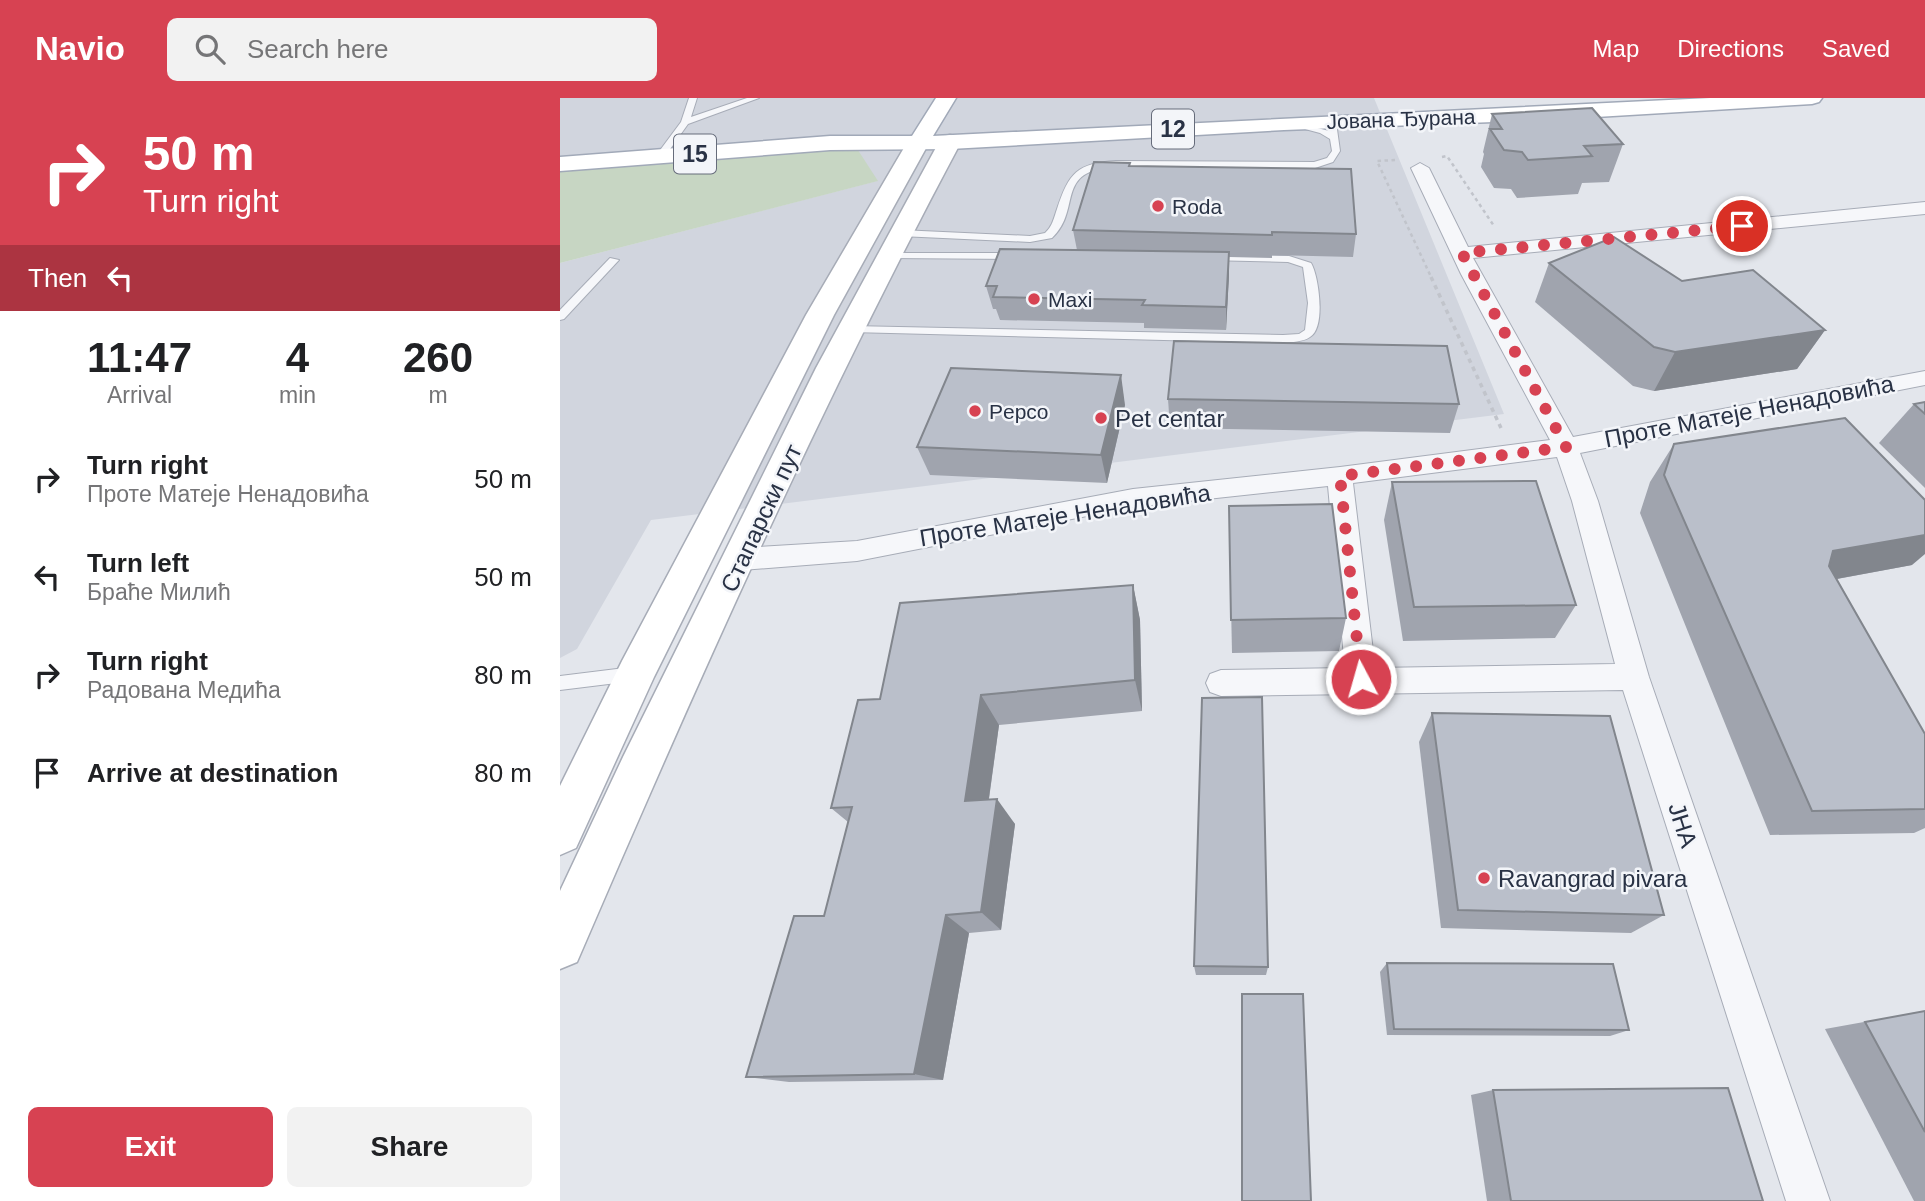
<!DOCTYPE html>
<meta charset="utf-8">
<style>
body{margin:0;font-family:Arial,sans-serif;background:#f2f2f2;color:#202124;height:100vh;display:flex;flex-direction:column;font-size:26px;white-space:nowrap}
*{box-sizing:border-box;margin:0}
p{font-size:23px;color:#757577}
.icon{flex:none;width:38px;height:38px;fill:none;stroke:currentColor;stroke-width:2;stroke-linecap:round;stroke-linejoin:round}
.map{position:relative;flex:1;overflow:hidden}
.side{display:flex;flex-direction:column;background:#fff;width:560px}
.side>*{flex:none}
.guide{background:#d74252;color:#fff;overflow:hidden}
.pin{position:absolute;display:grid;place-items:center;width:60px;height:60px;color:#fff;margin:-30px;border:4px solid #fff;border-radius:50%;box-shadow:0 2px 7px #0007}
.me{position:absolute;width:77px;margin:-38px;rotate:354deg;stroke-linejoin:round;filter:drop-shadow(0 0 5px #0008)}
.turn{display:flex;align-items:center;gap:24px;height:147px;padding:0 28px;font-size:32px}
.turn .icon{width:91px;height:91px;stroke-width:2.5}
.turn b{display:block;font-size:49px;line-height:60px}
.then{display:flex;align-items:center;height:66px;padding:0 28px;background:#0003;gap:14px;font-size:26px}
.eta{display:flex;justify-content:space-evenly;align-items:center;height:119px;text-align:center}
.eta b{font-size:42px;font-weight:800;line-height:49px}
.cta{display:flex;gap:14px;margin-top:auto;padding:14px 28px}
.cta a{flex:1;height:80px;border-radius:10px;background:#d74252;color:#fff;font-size:28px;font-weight:800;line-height:80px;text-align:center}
.cta a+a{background:#f2f2f2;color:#202124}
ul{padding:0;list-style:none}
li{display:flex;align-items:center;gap:21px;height:98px;padding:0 28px}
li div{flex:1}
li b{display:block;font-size:26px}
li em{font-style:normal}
header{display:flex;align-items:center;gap:42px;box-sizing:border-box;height:98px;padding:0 35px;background:#d74252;color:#fff}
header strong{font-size:33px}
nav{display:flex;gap:38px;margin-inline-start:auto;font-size:24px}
.search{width:490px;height:63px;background:#f2f2f2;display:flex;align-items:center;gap:18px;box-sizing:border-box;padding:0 24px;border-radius:10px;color:#757577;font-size:26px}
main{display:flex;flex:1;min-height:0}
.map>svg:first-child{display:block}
</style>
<header>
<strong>Navio</strong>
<div class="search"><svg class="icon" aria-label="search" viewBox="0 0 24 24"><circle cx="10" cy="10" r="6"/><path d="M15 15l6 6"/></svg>Search here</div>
<nav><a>Map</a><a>Directions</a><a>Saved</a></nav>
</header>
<main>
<section class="side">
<div class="guide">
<div class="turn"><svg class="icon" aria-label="right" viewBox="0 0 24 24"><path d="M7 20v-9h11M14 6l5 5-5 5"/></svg><div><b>50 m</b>Turn right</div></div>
<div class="then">Then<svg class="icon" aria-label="left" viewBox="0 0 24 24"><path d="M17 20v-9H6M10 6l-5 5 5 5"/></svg></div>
</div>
<div class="eta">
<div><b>11:47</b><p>Arrival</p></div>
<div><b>4</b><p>min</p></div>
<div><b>260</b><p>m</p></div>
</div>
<ul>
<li><svg class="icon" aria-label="right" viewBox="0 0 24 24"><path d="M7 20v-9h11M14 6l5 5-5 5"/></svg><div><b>Turn right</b><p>Проте Матеје Ненадовића</p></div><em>50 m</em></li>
<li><svg class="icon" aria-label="left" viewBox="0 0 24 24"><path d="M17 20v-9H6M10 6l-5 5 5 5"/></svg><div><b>Turn left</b><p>Браће Милић</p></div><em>50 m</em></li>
<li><svg class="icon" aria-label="right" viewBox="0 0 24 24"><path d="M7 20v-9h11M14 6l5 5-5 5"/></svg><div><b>Turn right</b><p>Радована Медића</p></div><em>80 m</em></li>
<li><svg class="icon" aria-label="arrive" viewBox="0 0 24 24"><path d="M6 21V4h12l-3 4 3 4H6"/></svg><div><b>Arrive at destination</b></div><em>80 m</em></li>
</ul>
<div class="cta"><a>Exit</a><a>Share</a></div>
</section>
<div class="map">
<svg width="1365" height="1103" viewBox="0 0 1365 1103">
<rect width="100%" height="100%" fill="#e3e6ec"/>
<polygon fill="#d1d5de" points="0,0 814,0 944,316 91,422 17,551 0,560 0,165 317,83 0,71"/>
<polygon fill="#c7d6c3" points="296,49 318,83 0,165 0,71"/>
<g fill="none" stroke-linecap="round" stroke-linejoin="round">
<defs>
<g id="service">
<polygon points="129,0 137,0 131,19 187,0 199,0 128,26 103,61 97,61 95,59 121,24"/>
<path d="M772,21L776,24L780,53L773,64L755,70L556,69C493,72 523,111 492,140L470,144L340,138L335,135L340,132L470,138L485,135C492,129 494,120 497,111C509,75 517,65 556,63L754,64L767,60L772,53L770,41L760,35L730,27L734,24L769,33L768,24Z"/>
<polygon points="325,155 456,155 461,158 456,161 329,160 325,159"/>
<path d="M650,157L729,158L751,165C759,178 766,230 750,239C743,244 732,244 723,245L291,234L285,231L291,228L723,237L739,236L745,232L748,205L743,169L728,164L646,162V158Z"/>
<polygon points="50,160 59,162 4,221 0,222 0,212"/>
<polygon points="73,569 79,571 81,576 79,581 73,583 0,592 0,578"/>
</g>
<path id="minor" d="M860,65L869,70L908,149L1365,104V116L913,160L1013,339L1365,273V287L1020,355L1038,403L1089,579L1270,1103H1226L1063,592L661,598L650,594L646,585L650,576L661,572L785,570L768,388L573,409L297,463L182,472L172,469L168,461L172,453L182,450L297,443L573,391L780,369L990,342L901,176L851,70ZM997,359L1012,403L1055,566L815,570L793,385Z"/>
<g id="secondary">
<polygon points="359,37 367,38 370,43 274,217 94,579 16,750 0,757 0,688 62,563 246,217 348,43 351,38"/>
<path d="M390,37L398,39L401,44C259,310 136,587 17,864L0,871V793L63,659L256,270L379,44L382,39Z"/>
</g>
<polygon id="primary" points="376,0 396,0 373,38 1150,0 1262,0 1259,4 1252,6 986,22 724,32 390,51 270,52 0,73 0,59 270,38 352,38"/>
</defs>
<use href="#service" stroke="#a7acb7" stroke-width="2"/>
<use href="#minor" stroke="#a7acb7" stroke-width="2"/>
<use href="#secondary" stroke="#a7acb7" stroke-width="3"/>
<use href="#primary" stroke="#a1a9b8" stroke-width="3"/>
<g stroke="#c1c4cb" stroke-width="2.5" stroke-dasharray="3.5 3.5" stroke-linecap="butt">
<polyline points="882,59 887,58 934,128"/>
<polyline points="835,62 817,63 872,181"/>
</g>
<polyline stroke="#c1c4cb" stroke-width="3.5" stroke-dasharray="4.5 4.5" stroke-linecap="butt" points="871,179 941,330"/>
<use href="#service" fill="#f6f7fa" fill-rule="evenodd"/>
<use href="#minor" fill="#f6f7fa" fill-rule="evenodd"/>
<use href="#secondary" fill="#fff" fill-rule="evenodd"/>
<use href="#primary" fill="#fff" fill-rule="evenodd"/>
</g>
<g fill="#a0a4ae">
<polygon points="932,16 1063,46 1049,84 1022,85 1018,96 957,100 951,91 934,90 921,69 924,56 923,54"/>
<polygon points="570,68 796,136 793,159 712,157 712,160 669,159 669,177 666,232 584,230 584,225 440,222 436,211 433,211 426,188 517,152 513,132"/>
<polygon points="989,165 1122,183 1265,232 1237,271 1094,293 1073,288 975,204"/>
<polygon points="608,301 899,306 890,335 610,330"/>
<polygon points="1365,304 1365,390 1319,345 1354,306"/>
<polygon points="565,307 547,385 370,377 357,349"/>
<polygon points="1114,346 1352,467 1277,481 1365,636 1365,730 1354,735 1210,737 1080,415 1090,384"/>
<polygon points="832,384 1016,507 995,540 843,543 824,422"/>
<polygon points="669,408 786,520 779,553 672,555"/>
<polygon points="573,487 580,522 582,613 439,627 429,701 455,726 441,832 409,835 383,982 229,984 186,979 264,818 288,724 271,710 320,601"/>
<polygon points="872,615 1104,817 1071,835 881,830 859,644"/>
<polygon points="827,865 1069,932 1050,938 827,937 820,874"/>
<polygon points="634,868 708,869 706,877 636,877"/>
<polygon points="1365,913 1365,1103 1354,1103 1265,931"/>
<polygon points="933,992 1203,1103 927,1103 911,997"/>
</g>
<g fill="#82868d">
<polygon points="669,154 669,177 666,232 666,209"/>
<polygon points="1265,232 1237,271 1094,293 1115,254"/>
<polygon points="561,277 565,307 547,385 541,357"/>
<polygon points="1365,437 1365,456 1352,467 1238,488 1273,453"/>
<polygon points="573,487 580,522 582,613 575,582"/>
<polygon points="421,597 439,627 425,728 405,703"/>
<polygon points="437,701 455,726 441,832 421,814"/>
<polygon points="386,817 409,835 383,982 354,976"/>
</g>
<g fill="#babfca" stroke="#82868d" stroke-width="2">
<polygon points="1032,10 1063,46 1024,48 1032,58 968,62 962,54 944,52 930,31 942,31 932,16"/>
<polygon points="534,64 570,65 569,68 791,71 796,136 712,134 712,137 513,132"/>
<polygon points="1054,139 1122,183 1193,172 1265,232 1115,254 1094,249 989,165"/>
<polygon points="440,151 669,154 666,209 582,207 585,202 433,199 437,188 426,188"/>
<polygon points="614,243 887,248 899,306 608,301"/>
<polygon points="391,270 561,277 541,357 357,349"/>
<polygon points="1365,304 1365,316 1354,306"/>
<polygon points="1285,320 1365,402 1365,437 1273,453 1269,468 1365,636 1365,711 1252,713 1104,377 1114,346"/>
<polygon points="976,383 1016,507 854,509 832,384"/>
<polygon points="772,406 786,520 671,522 669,408"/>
<polygon points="573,487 575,582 421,597 405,703 437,701 421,814 386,817 354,976 186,979 234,818 264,818 292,709 271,710 298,602 320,601 340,505"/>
<polygon points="702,599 708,869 634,868 642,600"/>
<polygon points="872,615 1050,618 1104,817 898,812"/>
<polygon points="827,865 1053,866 1069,932 834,931"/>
<polygon points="682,896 743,896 751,1103 682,1103"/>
<polygon points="1365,913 1365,1034 1305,924"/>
<polygon points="1168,990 1203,1103 951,1103 933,992"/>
</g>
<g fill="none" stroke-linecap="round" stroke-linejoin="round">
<polyline stroke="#d74252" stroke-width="12" stroke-dasharray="0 21.6" points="801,581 780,378 1006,349 902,155 1182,128"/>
</g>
<g fill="#d74252" stroke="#f3f5f9" stroke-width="2.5">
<circle cx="598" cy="108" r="7"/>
<circle cx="474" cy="201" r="7"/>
<circle cx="415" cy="313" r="7"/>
<circle cx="541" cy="320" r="7"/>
<circle cx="924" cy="780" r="7"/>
</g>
<g text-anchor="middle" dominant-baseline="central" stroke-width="5" stroke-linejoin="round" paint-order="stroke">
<g font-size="21" fill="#293245" stroke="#f3f5f9">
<text transform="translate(841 21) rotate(-2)">Јована Ђурана</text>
</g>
<g font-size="21" fill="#293245" stroke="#f3f5f9" text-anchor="start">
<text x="612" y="108">Roda</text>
<text x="488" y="201">Maxi</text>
<text x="429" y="313">Pepco</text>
</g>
<g fill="#f3f5f9" stroke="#666c7b" stroke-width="2">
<rect x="592" y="11.5" width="42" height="39" rx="5"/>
<rect x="114" y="36.5" width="42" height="39" rx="5"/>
</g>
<g font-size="23" font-weight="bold" fill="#293245">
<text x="613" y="31">12</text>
<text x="135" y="56">15</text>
</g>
<g font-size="24" fill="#293245" stroke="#f3f5f9">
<text transform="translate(1189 313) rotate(-11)">Проте Матеје Ненадовића</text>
<text transform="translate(505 417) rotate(-9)">Проте Матеје Ненадовића</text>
<text transform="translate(201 420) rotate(-65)">Стапарски пут</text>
<text transform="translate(1123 727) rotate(72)">ЈНА</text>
</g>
<g font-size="24" fill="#293245" stroke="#f3f5f9" text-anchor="start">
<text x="555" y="320">Pet centar</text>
<text x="938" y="780">Ravangrad pivara</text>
</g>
</g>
</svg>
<div class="pin" style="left:1182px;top:128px;background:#d93025"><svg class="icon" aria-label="arrive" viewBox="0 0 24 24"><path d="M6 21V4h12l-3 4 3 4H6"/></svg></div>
<svg class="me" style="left:801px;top:581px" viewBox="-20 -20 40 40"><circle r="17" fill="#d74252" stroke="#fff" stroke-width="3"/><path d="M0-11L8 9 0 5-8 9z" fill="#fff"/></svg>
</div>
</main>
